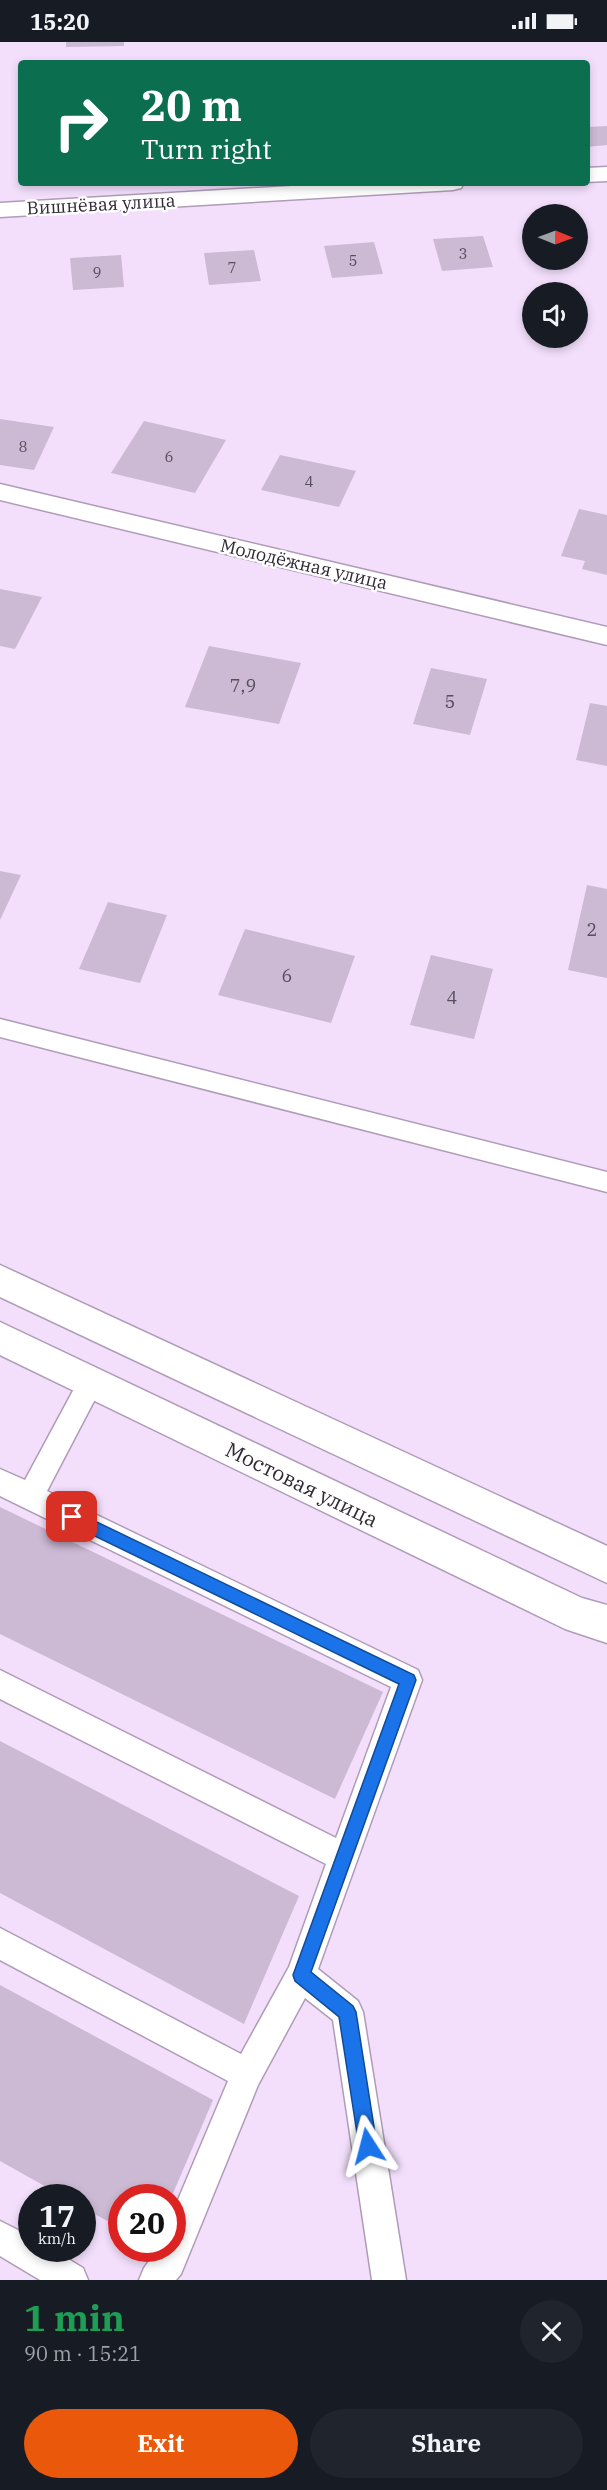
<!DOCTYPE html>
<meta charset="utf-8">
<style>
body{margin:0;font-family:"IBM Plex Serif",serif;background:#20242c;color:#f1f3f6;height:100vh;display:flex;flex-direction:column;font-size:22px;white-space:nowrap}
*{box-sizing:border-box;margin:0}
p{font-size:20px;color:#9ea1a6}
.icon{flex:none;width:33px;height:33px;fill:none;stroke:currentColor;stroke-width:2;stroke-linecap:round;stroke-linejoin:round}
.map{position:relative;height:2238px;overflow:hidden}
.side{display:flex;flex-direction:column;background:#171b24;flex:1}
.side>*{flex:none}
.banner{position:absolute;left:18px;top:18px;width:572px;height:126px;border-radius:6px;box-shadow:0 3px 9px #0003;background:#0b6e4f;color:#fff;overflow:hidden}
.needle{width:39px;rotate:91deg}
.buttons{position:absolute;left:522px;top:162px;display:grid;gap:12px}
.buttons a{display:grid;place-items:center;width:66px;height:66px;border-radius:50%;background:#171b24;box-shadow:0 3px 9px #0003;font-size:30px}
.speed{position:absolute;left:18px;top:2142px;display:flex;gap:12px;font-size:30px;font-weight:700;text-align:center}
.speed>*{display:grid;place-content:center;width:78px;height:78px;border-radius:50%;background:#171b24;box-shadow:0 3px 9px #0003;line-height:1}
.speed small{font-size:15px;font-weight:400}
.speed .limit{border:9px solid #d22;background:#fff;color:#111}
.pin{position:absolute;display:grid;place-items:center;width:51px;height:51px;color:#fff;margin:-26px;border-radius:12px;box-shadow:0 3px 9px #0006}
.me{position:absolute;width:66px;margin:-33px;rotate:351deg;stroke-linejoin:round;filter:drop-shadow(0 0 4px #0008)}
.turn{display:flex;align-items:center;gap:21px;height:126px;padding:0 24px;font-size:27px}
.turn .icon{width:78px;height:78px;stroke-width:2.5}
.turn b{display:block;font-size:42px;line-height:51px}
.round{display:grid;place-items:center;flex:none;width:63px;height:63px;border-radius:32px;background:#20242c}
.overview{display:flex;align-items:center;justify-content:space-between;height:102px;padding:0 24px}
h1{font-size:36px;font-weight:700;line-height:45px;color:#1e9e55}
.cta{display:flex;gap:12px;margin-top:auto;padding:12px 24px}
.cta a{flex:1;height:69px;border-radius:36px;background:#ea580c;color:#fff;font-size:24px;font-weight:700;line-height:69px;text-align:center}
.cta a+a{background:#20242c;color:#f1f3f6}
.status{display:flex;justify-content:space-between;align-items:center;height:42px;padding:0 30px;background:#171b24;direction:ltr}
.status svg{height:16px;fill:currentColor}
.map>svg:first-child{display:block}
</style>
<div class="status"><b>15:20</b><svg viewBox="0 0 49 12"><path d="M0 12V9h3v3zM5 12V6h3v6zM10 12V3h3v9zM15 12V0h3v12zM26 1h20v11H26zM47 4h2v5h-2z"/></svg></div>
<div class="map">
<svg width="607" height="2238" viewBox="0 0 607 2238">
<rect width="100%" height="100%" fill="#f3dffc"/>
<g fill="#ccb9d4">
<polygon points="66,0 124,0 124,4 66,5"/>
<polygon points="607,84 607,103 586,105 586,85"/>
<polygon points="483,194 493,225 442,229 433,197"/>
<polygon points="374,200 383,232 332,236 324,204"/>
<polygon points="254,208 261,239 209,243 204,211"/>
<polygon points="121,213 124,245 73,248 70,216"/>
<polygon points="0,377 54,385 34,428 0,423"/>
<polygon points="144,379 226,398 195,451 111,431"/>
<polygon points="280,413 356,429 339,465 261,448"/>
<polygon points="579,467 607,473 607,533 582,527 585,519 561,514"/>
<polygon points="0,547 42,555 15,607 0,604"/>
<polygon points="209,604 301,621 279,682 185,665"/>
<polygon points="431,626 487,637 470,693 413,682"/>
<polygon points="590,661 607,664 607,724 576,718"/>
<polygon points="0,829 21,833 0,878"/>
<polygon points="587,843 607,847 607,936 568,928"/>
<polygon points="108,860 167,873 140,941 79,927"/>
<polygon points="245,887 355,914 331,981 218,953"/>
<polygon points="431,913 493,927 474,997 410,983"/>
<polygon points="0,1465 383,1650 335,1757 0,1592"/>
<polygon points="0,1699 299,1854 244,1982 0,1851"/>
<polygon points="0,1943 213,2058 171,2156 122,2156 122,2187 82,2165 82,2156 66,2156 0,2119"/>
</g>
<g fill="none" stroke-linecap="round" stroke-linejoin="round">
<defs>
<g id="service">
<polygon points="0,977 607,1130 607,1150 0,995"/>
<polygon points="91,1328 100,1332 104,1340 47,1449 418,1628 422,1638 318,1927 358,1959 363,1970 406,2238 372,2238 333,1978 305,1956 258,2043 181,2232 176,2238 139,2238 144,2226 158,2206 172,2206 172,2172 228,2039 0,1918 0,1886 241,2012 289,1925 326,1822 0,1657 0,1628 336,1796 391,1645 0,1454 0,1427 25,1438 82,1332"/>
<polygon points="0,2179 32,2195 32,2206 50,2206 83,2226 88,2238 40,2238 0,2214"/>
</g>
<g id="minor">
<polygon points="607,125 607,139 586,140 586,126"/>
<polygon points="342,141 464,141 461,146 453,148 0,175 0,161"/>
<polygon points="0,442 607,585 607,603 0,458"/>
</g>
<g id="secondary">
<polygon points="0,1223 607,1504 607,1541 0,1255"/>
<polygon points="0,1280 582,1556 607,1563 607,1601 565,1587 0,1313"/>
</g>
</defs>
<use href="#service" stroke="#af9cb7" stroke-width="3"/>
<use href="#minor" stroke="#af9cb7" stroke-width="3"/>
<use href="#secondary" stroke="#af9cb7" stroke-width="3"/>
<use href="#service" fill="#fff" fill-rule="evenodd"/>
<use href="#minor" fill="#fff" fill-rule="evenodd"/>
<use href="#secondary" fill="#fff" fill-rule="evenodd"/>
</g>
<polygon fill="#1a73e8" stroke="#114b97" stroke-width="1.5" points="72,1468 414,1633 416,1638 311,1930 353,1964 356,1970 377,2104 375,2111 368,2113 362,2111 359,2104 339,1975 295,1939 293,1933 399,1642 66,1480 64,1475 66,1470"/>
<g text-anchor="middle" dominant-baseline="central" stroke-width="5" stroke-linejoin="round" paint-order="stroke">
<g font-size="15" fill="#584e5d">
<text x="463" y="211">3</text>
<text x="353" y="218">5</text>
<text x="232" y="225">7</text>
<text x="97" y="230">9</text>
<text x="23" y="404">8</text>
<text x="169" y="414">6</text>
<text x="309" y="439">4</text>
</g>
<g font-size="18" fill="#312a35" stroke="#fff">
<text transform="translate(101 162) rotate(-3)">Вишнёвая улица</text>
<text transform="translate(304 522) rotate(13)">Молодёжная улица</text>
</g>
<g font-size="18" fill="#584e5d">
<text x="243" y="643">7,9</text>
<text x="450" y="659">5</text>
<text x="592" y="887">2</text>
<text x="287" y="933">6</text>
<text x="452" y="955">4</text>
</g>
<g font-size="21" fill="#312a35" stroke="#fff">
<text transform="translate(302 1442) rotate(26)">Мостовая улица</text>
</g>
</g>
</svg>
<div class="buttons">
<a><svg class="needle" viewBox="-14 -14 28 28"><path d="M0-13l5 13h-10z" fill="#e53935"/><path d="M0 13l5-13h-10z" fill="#9ea1a6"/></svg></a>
<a><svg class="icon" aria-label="sound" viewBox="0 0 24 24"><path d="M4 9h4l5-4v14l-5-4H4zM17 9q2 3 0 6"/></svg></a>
</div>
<div class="speed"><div>17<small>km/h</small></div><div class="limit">20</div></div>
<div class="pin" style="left:72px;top:1475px;background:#d93025"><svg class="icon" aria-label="arrive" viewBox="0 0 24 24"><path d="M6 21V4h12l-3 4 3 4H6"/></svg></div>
<svg class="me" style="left:368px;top:2104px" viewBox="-20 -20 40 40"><path d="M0-17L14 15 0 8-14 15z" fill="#1a73e8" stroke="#fff" stroke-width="4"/></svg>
<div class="banner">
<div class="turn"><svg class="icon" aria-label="right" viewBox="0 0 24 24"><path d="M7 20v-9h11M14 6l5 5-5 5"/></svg><div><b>20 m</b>Turn right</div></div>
</div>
</div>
<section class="side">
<div class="overview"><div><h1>1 min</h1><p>90 m · 15:21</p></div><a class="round"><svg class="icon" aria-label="close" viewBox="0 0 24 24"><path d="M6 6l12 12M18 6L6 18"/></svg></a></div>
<div class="cta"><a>Exit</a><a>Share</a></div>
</section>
